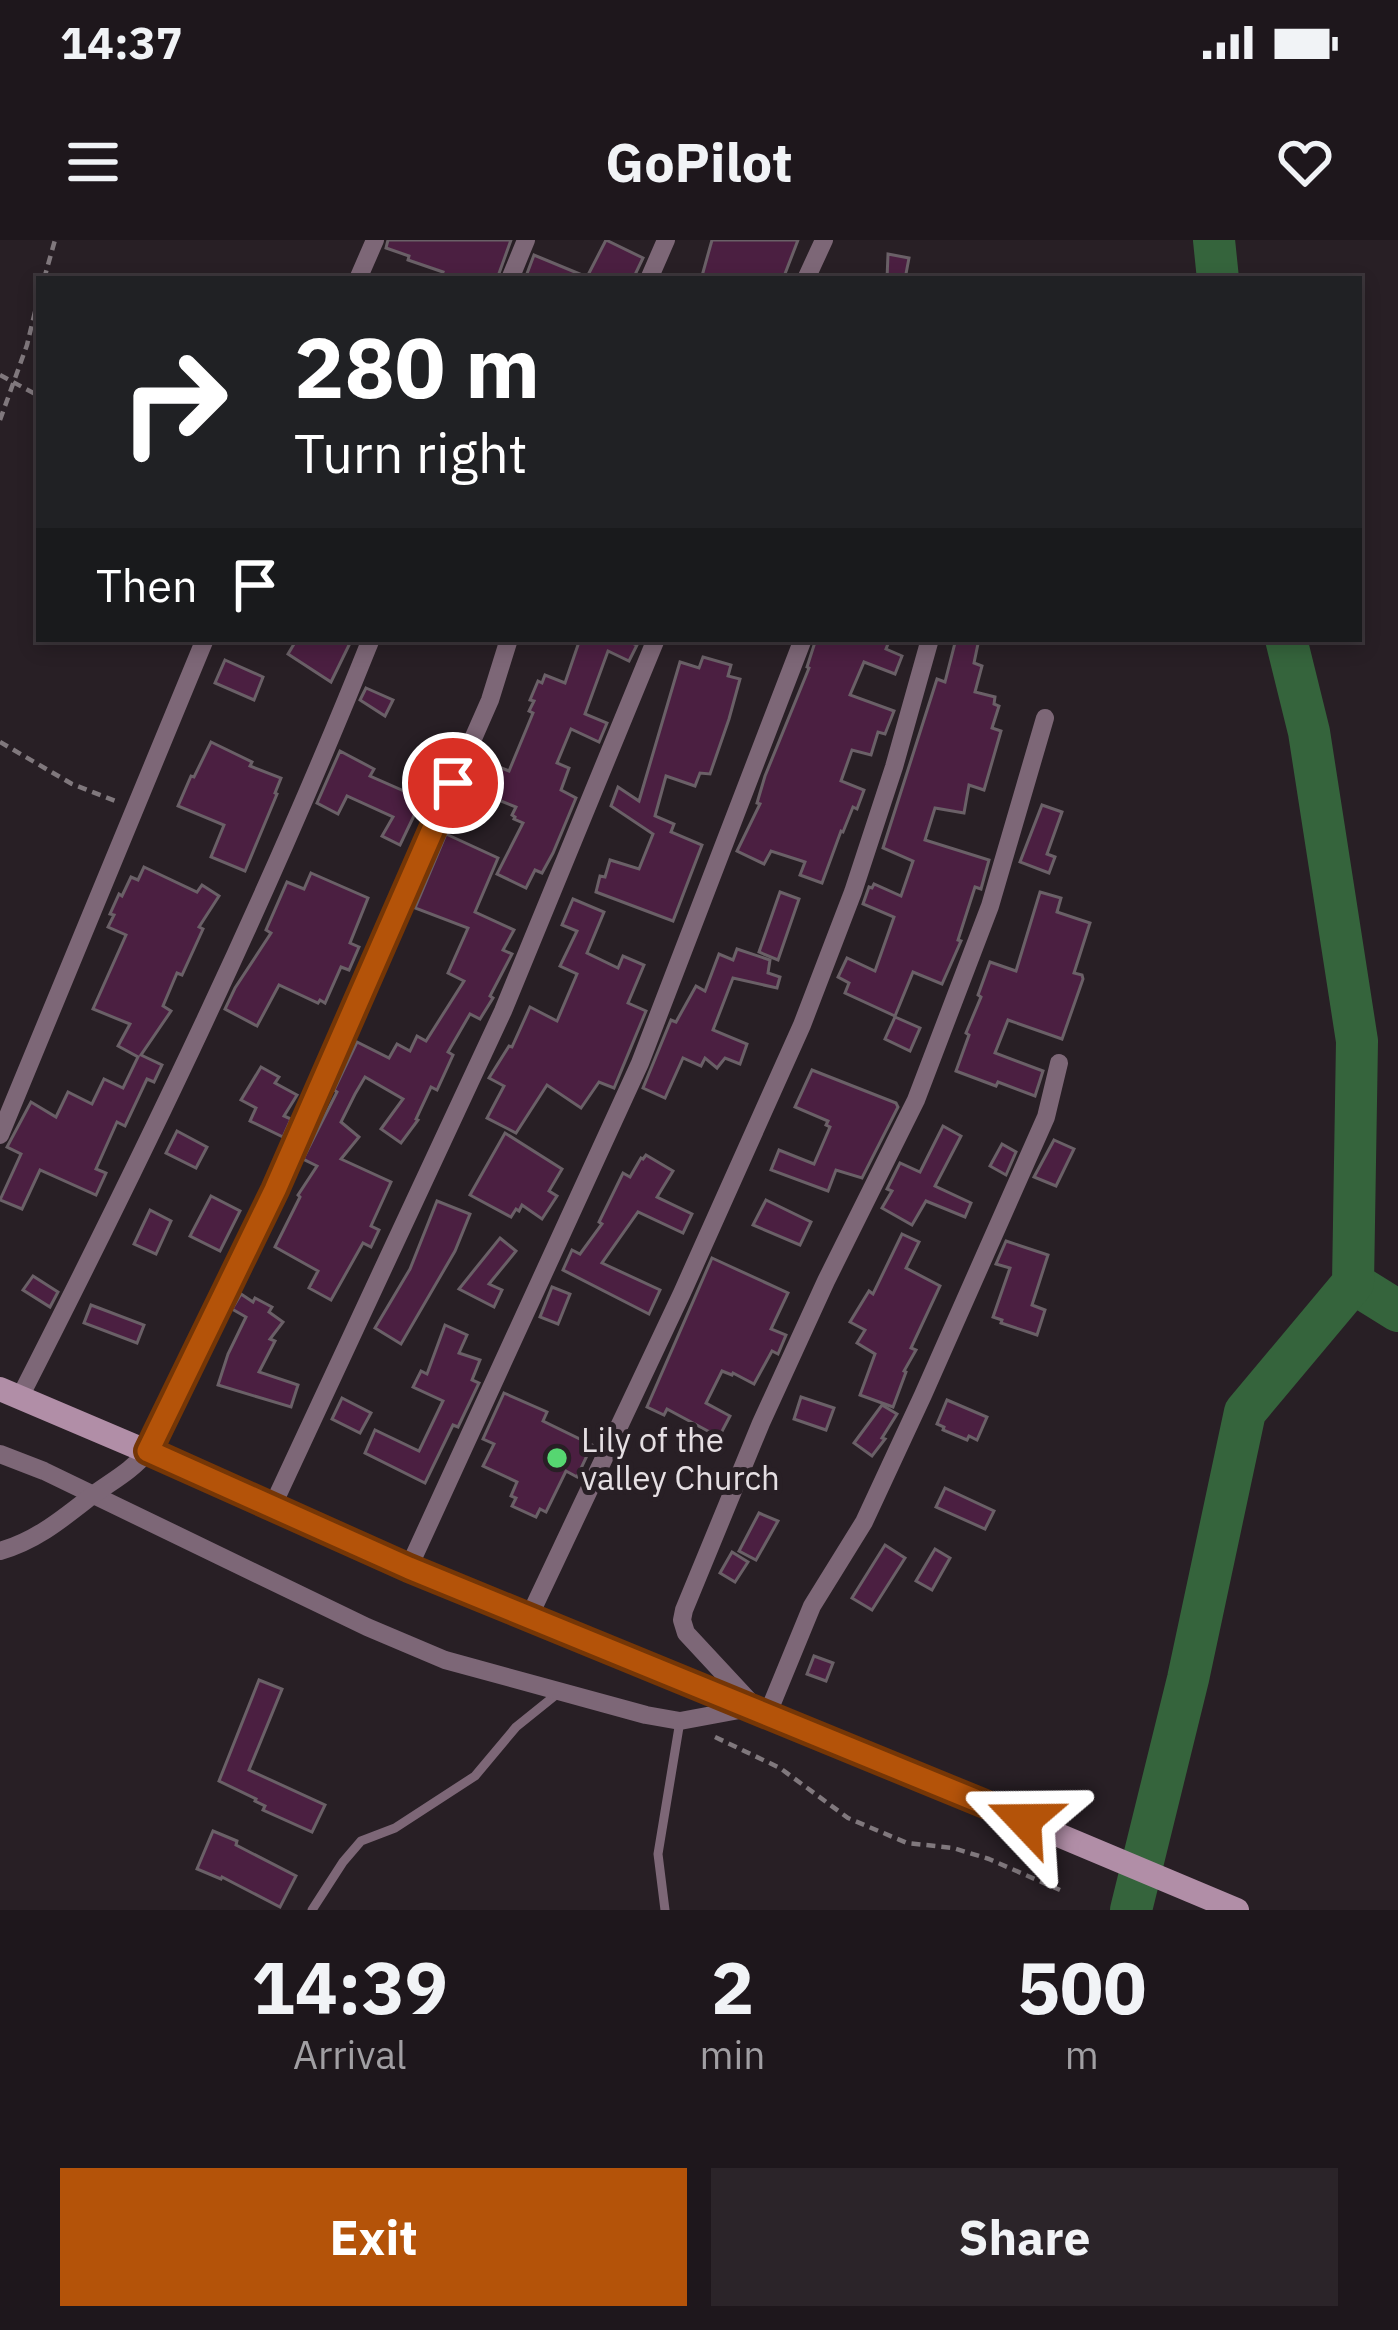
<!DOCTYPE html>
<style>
body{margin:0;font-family:"IBM Plex Sans",sans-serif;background:#2b2429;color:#f1f3f6;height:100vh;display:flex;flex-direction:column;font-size:45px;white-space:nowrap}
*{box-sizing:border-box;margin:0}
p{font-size:39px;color:#a19fa3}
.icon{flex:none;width:66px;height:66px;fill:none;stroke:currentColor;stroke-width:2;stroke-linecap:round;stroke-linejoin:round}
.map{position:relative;height:1670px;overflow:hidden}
.side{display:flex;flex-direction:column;background:#1e171c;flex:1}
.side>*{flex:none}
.hud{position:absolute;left:36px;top:36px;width:1326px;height:366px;border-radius:0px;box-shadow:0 6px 18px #0003,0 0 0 3px #3c363b;background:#202124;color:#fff;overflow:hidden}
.pin{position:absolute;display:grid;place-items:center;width:102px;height:102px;color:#fff;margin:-51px;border:6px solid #fff;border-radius:50%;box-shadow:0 3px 12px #0007}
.me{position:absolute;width:132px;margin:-66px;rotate:293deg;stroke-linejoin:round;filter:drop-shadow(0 0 9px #0008)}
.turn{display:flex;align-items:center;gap:42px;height:252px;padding:0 60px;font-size:54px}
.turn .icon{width:156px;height:156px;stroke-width:2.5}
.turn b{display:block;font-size:84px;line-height:102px}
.then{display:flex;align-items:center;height:114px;padding:0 60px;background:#0003;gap:24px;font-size:45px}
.eta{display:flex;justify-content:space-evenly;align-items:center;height:204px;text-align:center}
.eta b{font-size:72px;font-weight:800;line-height:84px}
.primary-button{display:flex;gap:24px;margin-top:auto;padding:24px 60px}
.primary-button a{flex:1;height:138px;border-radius:0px;background:#b45309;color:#fff;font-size:48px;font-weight:800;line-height:138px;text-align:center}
.primary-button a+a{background:#2b2429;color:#f1f3f6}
.status{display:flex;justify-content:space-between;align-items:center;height:84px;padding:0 60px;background:#1e171c;direction:ltr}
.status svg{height:33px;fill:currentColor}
header{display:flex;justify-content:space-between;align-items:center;height:156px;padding:0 60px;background:#1e171c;font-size:54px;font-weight:800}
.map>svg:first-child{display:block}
</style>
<div class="status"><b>14:37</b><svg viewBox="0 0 49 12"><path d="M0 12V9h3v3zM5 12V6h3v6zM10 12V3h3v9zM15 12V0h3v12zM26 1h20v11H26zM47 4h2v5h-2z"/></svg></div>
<header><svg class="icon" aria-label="menu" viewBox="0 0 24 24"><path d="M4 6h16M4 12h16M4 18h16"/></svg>GoPilot<svg class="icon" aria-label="heart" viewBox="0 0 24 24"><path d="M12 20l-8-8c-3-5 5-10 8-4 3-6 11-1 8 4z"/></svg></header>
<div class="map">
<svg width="1398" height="1670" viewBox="0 0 1398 1670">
<rect width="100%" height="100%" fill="#281f25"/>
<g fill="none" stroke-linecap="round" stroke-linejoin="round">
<g stroke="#35643c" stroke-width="42">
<polyline points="1214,0 1218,39"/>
<polyline points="1353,1043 1398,1071"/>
<polyline points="1131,1670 1188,1439 1245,1172 1353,1043 1357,801 1309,492 1286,399"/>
</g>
</g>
<g fill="#4b1f41" stroke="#6a6067" stroke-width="3">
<polygon points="388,0 511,0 497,39 440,39 443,32 408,20 409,16 386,8"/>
<polygon points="606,0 643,18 633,39 525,39 534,15 587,37"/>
<polygon points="712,0 798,0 783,39 715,39 702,36"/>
<polygon points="888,14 909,18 905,39 887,39"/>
<polygon points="297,399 352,399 331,442 288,414"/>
<polygon points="580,399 622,399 637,405 629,421 608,411 585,474 607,483 599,502 571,489 557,523 569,528 561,550 576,558 553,613 542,633 535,630 526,648 497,634 523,583 514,579 515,577 512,575 516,567 476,551 478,547 468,543 479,519 509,531 533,473 529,471 534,461 530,460 538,441 542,443 545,435 565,443"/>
<polygon points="816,399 890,399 886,409 902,416 895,434 864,422 850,455 894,471 885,494 878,492 871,515 852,510 841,541 864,550 857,569 853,567 843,592 841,591 822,643 800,635 805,622 771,611 764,624 737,611 760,564 757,563 765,536 809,428 807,427"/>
<polygon points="956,399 979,399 974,423 982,426 975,452 995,457 994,464 999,466 992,488 1001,491 984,550 969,545 964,573 935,568 925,600 989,620 981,649 975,647 958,700 961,701 942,744 913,732 895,776 845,753 849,743 838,737 847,718 875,731 894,677 863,664 869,647 872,648 874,644 901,656 913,621 883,608 937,439 945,442"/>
<polygon points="703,417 731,425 728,436 740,439 729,479 710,534 700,533 695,546 666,536 655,576 674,584 671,592 702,605 673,681 596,652 600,636 605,637 610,620 639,629 653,594 611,566 618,547 639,561 680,422 699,428"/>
<polygon points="225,420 263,437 254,460 215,443"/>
<polygon points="366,448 393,460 385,476 360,460"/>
<polygon points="211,502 252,522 250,526 281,538 275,553 277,554 245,631 211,617 224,585 178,566 191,536 194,537"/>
<polygon points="340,511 374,529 370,536 422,559 400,605 382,596 393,577 347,556 338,574 317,563"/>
<polygon points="1042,565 1062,572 1047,614 1055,617 1049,633 1020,622"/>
<polygon points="446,594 498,618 475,672 514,690 503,710 512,714 490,756 493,758 480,779 470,774 448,812 453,815 437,850 431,847 416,879 418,880 401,903 381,889 403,859 365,837 355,854 341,882 359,897 341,919 391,942 371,986 379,990 371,1007 363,1003 331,1060 309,1048 318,1031 275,1007 300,957 298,955 317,926 303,919 337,852 334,850 357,802 389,818 397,804 410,811 417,796 426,801 464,741 448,733 468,688 415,668"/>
<polygon points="144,627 197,652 202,645 219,656 199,687 203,689 182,735 177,733 163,766 171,771 141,815 162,825 154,842 147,839 125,886 117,882 96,929 106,933 96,955 40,930 22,969 0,960 21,914 7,907 31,862 56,877 68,852 92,864 104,839 123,848 138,817 118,806 130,784 93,769 126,695 108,687 114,675 110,674 119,654 122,656 131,637 138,640"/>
<polygon points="311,633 368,658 350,703 359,707 349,730 341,727 325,763 320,760 318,763 279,745 257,786 225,769 235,748 271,693 266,690 287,642 304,649"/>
<polygon points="780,652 799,659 778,720 759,712"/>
<polygon points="1040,652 1061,658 1057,672 1090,683 1074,733 1082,735 1083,739 1062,799 1008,780 995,813 1043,831 1035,856 998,842 996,846 956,831 969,795 966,793 981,757 978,755 990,722 1016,731"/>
<polygon points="573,659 604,672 587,713 618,728 623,716 644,725 628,763 646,771 614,848 599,842 581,868 547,845 516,893 487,878 504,846 489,838 509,806 512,807 530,767 557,781 577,734 560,726 577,691 562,685"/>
<polygon points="737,709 770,720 768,733 780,737 777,748 733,738 713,790 747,804 740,824 725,818 717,828 705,818 701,826 683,818 665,858 643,848 671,780 676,782 696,746 705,751 719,714 733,720"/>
<polygon points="895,777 920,788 910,811 885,799"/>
<polygon points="261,827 279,837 275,843 297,855 284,876 291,879 283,897 250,881 256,868 241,860"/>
<polygon points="812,830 896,863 898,867 862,938 836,930 828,951 771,930 779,910 814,924 830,887 826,885 828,881 795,867"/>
<polygon points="943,886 961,896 935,946 971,963 965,977 926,961 912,985 882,968 892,951 887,949 900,923 920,932"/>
<polygon points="177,891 207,907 196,928 166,913"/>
<polygon points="505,893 562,929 549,951 557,956 542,979 522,965 519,971 516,969 511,977 470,955"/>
<polygon points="1054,900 1074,909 1056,946 1034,937"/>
<polygon points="1002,904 1016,912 1006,935 990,926"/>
<polygon points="646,915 673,931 657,957 692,974 683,993 638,972 602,1023 660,1050 649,1074 563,1030 572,1010 580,1014 602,984 599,982 623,933 630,937 641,918 643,919"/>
<polygon points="211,956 240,971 220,1011 190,996"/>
<polygon points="766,960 811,982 800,1005 753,985"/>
<polygon points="437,961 470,974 455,1011 401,1104 375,1088 410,1029"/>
<polygon points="150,970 171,981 156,1014 134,1004"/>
<polygon points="902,994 919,1002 906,1028 940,1046 911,1108 916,1110 904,1131 906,1132 893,1167 860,1155 875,1114 857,1103 865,1090 850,1082 869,1051 873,1054"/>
<polygon points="500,998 516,1011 489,1044 502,1050 494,1067 459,1049"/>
<polygon points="1006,1001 1048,1015 1032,1065 1045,1070 1037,1095 1001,1083 1002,1080 993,1077 1010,1028 996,1024"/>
<polygon points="712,1018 788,1053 771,1089 786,1095 778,1114 772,1111 754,1144 733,1133 732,1135 722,1131 706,1163 730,1176 719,1197 667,1169 664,1175 647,1167"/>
<polygon points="33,1036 58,1052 50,1067 23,1050"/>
<polygon points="552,1047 570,1054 558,1084 540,1077"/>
<polygon points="241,1054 253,1062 255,1058 272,1067 269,1072 283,1082 270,1099 275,1101 259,1132 298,1145 291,1167 218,1145 228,1114 246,1077 232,1069"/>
<polygon points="91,1065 144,1085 137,1103 84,1083"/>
<polygon points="445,1085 467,1095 459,1113 480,1120 472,1140 479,1143 458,1187 453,1185 425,1243 365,1213 375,1190 419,1211 443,1161 413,1147 421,1131 427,1134"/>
<polygon points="504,1153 547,1172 543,1181 592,1205 577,1237 566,1231 546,1272 540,1269 536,1277 512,1266 516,1258 511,1256 517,1242 483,1226 494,1204 483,1199"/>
<polygon points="801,1157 834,1168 826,1190 794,1179"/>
<polygon points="342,1158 371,1173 360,1193 332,1179"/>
<polygon points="947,1160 987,1177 977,1200 969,1196 967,1200 943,1190 944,1187 937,1184"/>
<polygon points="882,1165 897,1174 882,1198 885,1199 872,1216 854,1203"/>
<polygon points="945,1248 994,1271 985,1289 936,1267"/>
<polygon points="759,1273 778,1281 756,1320 739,1311"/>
<polygon points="885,1305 905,1318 872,1370 852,1358"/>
<polygon points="935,1309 950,1318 932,1350 916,1341"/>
<polygon points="732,1312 748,1322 735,1342 720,1333"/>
<polygon points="814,1416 833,1423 826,1441 807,1434"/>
<polygon points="259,1440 282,1449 249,1530 325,1565 312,1592 263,1570 265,1566 255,1561 256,1559 219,1541"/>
<polygon points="213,1591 237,1601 236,1605 296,1636 280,1667 222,1637 221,1639 197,1629"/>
</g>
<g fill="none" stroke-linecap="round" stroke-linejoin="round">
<g stroke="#80787d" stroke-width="4.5" stroke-dasharray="9 6" stroke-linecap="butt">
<polyline points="44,39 55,0"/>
<polyline points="0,135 39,156"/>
<polyline points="0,180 27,105 39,55"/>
<polyline points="0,502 72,544 118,562"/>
<polyline points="715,1497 780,1528 848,1578 907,1603 953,1608 989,1619 1060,1650"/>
</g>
<g stroke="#7d6777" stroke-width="9">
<polyline points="312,1670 343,1622 361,1601 395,1588 475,1536 516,1487 557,1454"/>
<polyline points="665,1670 658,1614 680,1481"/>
</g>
<g stroke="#7d6777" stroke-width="18">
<polyline points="358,39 375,0"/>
<polyline points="510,39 526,0"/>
<polyline points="649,39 666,0"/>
<polyline points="806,39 824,0"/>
<polyline points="0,895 205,399"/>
<path d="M20,1157C146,910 268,657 371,399"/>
<polyline points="0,1214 44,1231 367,1387 445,1420 646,1475 680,1481 750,1468"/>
<polyline points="273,1265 503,771 656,399"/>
<path d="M0,1311C35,1301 61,1280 89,1258C110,1242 131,1232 148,1211L275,950L490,460L509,399"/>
<polyline points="409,1327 640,823 803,399"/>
<polyline points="530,1375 682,1053 802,785 853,652 894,527 930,399"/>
<polyline points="752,1464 686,1393 682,1380 684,1370 761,1183 826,1041 916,860 990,666 1045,478"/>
<polyline points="768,1473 812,1366 864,1282 923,1155 1046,877 1059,823"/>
</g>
<polyline stroke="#b18ea7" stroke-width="24" points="0,1149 273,1265 409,1327 768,1473 1237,1670"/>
</g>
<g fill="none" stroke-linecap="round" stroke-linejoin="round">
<defs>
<polyline id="route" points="453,543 275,950 148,1211 409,1328 1024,1580"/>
</defs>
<use href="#route" stroke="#753606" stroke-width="30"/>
<use href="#route" stroke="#b45309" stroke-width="21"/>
</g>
<circle fill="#56d671" stroke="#281f25" stroke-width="4.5" cx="557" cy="1218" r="12"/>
<g text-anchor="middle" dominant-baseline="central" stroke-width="10" stroke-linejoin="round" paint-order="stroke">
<g font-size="33" fill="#e5dfe3" stroke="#281f25" text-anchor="start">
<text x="581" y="1199">Lily of the<tspan x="581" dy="38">valley Church</tspan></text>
</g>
</g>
</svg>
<div class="pin" style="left:453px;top:543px;background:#d93025"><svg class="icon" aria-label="arrive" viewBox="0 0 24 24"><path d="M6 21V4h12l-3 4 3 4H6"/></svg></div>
<svg class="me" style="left:1024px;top:1580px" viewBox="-20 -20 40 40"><path d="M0-17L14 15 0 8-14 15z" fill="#b45309" stroke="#fff" stroke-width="4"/></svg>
<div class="hud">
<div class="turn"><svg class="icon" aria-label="right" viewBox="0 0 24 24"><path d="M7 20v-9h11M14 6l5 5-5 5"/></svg><div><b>280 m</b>Turn right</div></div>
<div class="then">Then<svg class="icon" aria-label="arrive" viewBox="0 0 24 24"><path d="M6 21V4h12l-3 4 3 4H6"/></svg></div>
</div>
</div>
<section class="side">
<div class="eta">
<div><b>14:39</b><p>Arrival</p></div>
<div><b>2</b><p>min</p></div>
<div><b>500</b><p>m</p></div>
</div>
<div class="primary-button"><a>Exit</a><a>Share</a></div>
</section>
